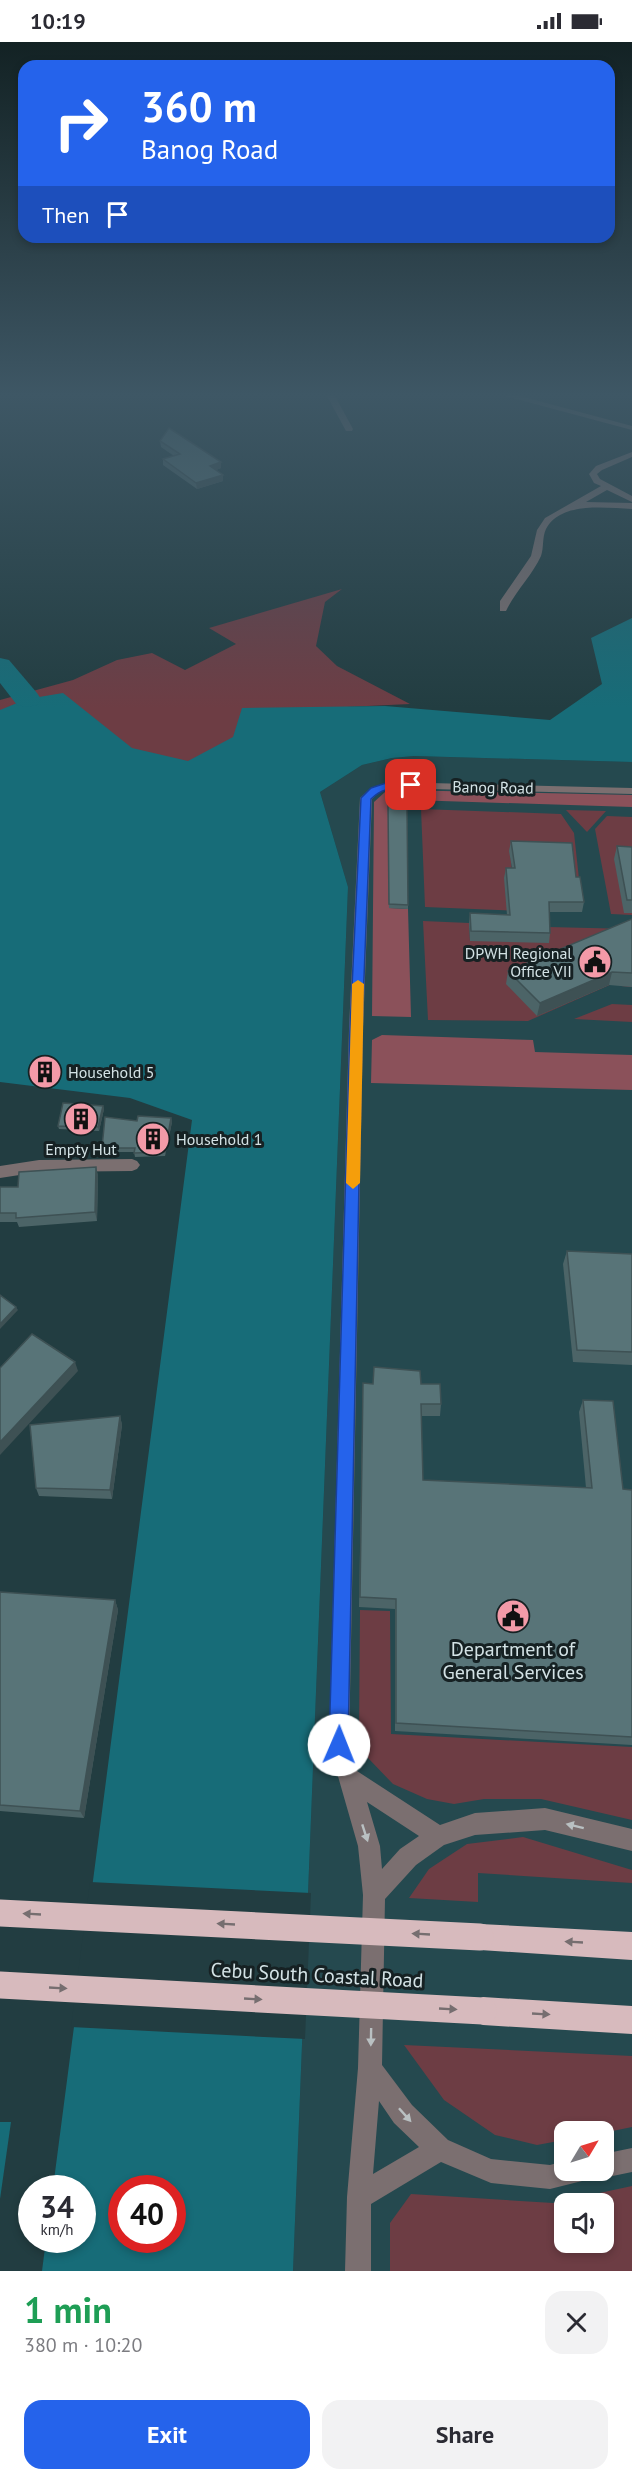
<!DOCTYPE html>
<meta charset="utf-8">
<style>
body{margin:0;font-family:"PT Sans",sans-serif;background:#f2f2f3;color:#2b2b33;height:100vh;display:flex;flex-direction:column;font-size:22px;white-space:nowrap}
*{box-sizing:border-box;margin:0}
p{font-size:20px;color:#7c7c81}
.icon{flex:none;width:33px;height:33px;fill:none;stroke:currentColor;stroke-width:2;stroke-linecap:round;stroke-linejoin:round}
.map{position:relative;height:2229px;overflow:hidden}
.sheet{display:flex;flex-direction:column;background:#fff;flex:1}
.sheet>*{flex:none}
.hud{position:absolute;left:18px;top:18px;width:597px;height:183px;border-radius:18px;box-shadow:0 3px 9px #0003;background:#2563eb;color:#fff;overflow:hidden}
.needle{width:39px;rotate:52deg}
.tools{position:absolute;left:554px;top:2079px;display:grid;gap:12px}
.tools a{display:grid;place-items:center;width:60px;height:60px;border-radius:12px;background:#fff;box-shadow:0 3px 9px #0003;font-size:30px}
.speed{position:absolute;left:18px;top:2133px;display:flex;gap:12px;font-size:30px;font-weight:700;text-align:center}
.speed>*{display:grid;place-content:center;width:78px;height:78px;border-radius:50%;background:#fff;box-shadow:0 3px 9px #0003;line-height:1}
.speed small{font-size:15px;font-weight:400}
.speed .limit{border:9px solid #d22;background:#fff;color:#111}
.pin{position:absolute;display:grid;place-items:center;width:51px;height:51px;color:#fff;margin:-26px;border-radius:12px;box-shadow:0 3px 9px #0006}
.me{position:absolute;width:66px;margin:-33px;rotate:1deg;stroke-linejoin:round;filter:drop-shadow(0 0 4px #0008)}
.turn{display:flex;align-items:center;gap:21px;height:126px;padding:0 24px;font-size:27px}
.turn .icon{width:78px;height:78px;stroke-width:2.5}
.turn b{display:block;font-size:42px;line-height:51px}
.then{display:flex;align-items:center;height:57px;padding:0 24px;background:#0003;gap:12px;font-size:22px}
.round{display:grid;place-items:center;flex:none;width:63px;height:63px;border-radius:18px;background:#f2f2f3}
.overview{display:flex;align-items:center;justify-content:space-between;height:102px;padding:0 24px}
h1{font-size:36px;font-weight:700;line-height:45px;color:#1e9e55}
.primary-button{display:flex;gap:12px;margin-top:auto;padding:12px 24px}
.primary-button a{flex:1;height:69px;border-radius:18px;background:#2563eb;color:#fff;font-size:24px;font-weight:700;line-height:69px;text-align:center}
.primary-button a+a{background:#f2f2f3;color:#2b2b33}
.status{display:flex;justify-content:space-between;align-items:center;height:42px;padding:0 30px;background:#fff;direction:ltr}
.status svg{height:16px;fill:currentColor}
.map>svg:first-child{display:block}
</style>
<div class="status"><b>10:19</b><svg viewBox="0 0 49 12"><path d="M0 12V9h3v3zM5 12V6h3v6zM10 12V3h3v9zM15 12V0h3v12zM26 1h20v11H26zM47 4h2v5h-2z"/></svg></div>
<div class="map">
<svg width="632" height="2229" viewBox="0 0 632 2229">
<rect width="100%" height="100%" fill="#223d41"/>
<path fill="#25494f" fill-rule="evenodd" d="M414,714L632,720V2229H293L348,845L320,750L362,723L392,716ZM564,2090H603V2128H564ZM564,2162H603V2200H564Z"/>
<g fill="#6d3d44" fill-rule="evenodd">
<polygon points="342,547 325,560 316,604 337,624 410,662 261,669 215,720 0,778 0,658 73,638 117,618 152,611 185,628 236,602 209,586"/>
<polygon points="421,767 561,772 574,791 580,846 510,809 512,830 505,836 506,856 519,869 425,865"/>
<polygon points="566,768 606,769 587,790"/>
<polygon points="607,774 632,775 632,873 611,872 595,787"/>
<polygon points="423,879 469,881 470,899 548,885 632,887 632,945 621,944 621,938 528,979 428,978"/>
<polygon points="612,962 632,963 632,980 574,977"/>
<polygon points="360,1568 390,1569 391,1692 632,1705 632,1778 541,1757 484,1757 454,1762 427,1757 393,1742 368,1716 359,1691"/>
<polygon points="523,1795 632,1828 632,1841 478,1831 478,1860 409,1856 429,1827 467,1802"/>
<polygon points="404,2003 632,2014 632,2085 603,2091 603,2090 564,2090 564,2098 537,2103 495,2093 444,2058"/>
<path d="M632,2144V2229H390V2181L411,2152L553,2161ZM564,2162H603V2200H564Z"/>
</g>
<g fill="#8b515a">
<polygon points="398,748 632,753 632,765 411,758 407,760 407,769 388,768 389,866 408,867 411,975 372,974 374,760 385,750"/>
<polygon points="382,993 533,998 535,1010 632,1013 632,1048 371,1041 372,998"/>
</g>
<g fill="#176c78" fill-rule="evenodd">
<path d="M632,576V720L414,714L392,716L362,723L320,750L348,845L293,2229H42L46,2198H82V2146H53L192,1078L130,1056L0,1040V668L27,657L63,651L132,706L188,719L233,695L242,666L385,664L550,678L602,642L591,596ZM122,2146H172V2198H122Z"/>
<polygon points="0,2080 11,2080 0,2157"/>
</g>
<polygon fill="#223d41" points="90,1840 311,1851 305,1997 71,1985"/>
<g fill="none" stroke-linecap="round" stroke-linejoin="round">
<polygon fill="#176c78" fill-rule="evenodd" points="0,616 9,618 37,651 41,657 37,663 27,665 17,663 0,641"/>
<g fill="#7b6f70" fill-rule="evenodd">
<polygon points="327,354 335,354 353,387 352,389 346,389"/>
<polygon points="505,354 520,354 632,384 632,388"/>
<path d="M632,410V415L602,428L597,432L600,437L632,454V460L607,448L586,460L632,461V467C606,466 561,459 546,487C542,495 544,506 541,514C533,532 515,550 506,569H500V559L531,514L537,488L545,476L601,444L594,441L589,432L596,424Z"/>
<path d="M389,740L632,746V752L390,746L379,750L372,757L363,987L349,1703L357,1729L440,1783L475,1771L545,1766L632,1787V1809L545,1788L475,1793L444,1803L416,1823L385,1857L382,2023L412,2063L448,2098L491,2117L550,2123L564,2119V2128H603V2112L632,2106V2130L603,2136L594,2133L593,2129L590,2137L550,2147L491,2141L441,2120L371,2162V2229H345L347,2155L358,2026L363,1853L358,1804L329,1703L349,987L360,756L371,746ZM367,1760L419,1794L400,1807L382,1827L380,1804ZM379,2059L394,2081L419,2105L373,2132Z"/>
<polygon points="132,1117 137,1119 140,1123 137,1127 132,1129 39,1130 0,1136 0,1124 39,1118"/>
</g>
<g fill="#d7babd" fill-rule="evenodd">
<polygon points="480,1882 632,1890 632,1918 480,1908 470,1905 467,1895 470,1885"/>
<polygon points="483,1955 632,1964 632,1992 483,1983 473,1979 469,1969 473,1959"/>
</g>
<g stroke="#d7babd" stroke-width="27">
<polyline points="0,1871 480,1895"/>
<polyline points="0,1943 483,1969"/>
</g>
</g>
<g fill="#4c6467">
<polygon points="160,399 221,426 216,428 223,433 223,439 197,447 163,423 163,417 174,414 161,405"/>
<polygon points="388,763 408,863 408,867 389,866"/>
<polygon points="511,799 576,835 584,860 582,870 550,870 550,891 549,901 470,899 469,881 470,871 507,873 504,836 506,826 512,826 509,809"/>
<polygon points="617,804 632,805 632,871 624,871 614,817"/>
<polygon points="632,877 632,945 609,943 537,974 506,942 508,929"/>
<polygon points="103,1064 104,1067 99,1089 59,1087 58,1084"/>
<polygon points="171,1076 172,1080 165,1114 135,1115 134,1110 103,1110 102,1106 137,1079"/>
<polygon points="96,1125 98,1134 97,1179 19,1185 17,1180 0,1180 0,1145 18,1145"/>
<polygon points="567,1209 632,1212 632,1323 573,1320 563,1222"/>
<polygon points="363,1341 373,1342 421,1342 441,1362 440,1374 421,1374 423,1438 586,1446 579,1370 583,1358 623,1447 632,1448 632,1703 395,1689 395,1567 359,1565"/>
<polygon points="120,1374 122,1383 112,1457 39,1454 36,1446"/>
<polygon points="0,1550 115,1558 118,1568 84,1776 0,1769"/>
</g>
<g fill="#3e5154">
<polygon points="221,420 221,426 210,430 210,424"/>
<polygon points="223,433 223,439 197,447 196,441"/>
<polygon points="612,930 609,943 537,974 540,961"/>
<polygon points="103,1064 104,1067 99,1089 98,1085"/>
<polygon points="171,1076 172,1080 165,1114 165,1110"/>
<polygon points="96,1125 98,1134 97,1179 95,1170"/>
<polygon points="16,1265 18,1268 0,1287 0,1282"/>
<polygon points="75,1320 78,1329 0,1413 0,1400"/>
<polygon points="120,1374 122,1383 112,1457 110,1448"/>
<polygon points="115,1558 118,1568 84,1776 80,1769"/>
</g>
<g fill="#587478" stroke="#3e5154" stroke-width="1.5">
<polygon points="169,386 221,420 210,424 223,433 196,441 163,417 180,412 160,399"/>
<polygon points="388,763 407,765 408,863 389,862"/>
<polygon points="511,799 572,801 576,835 580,835 584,860 549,860 550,891 471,889 470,871 510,873 506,826 515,826"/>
<polygon points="617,804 632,805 632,858 627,858"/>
<polygon points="632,877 632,931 612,930 540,961 508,929"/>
<polygon points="63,1061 103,1064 98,1085 58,1084"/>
<polygon points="138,1074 171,1076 165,1110 134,1111 135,1106 102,1106 105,1075 137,1079"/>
<polygon points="96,1125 95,1170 16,1176 16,1171 0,1171 0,1145 18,1145 19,1130"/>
<polygon points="567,1209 632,1212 632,1310 577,1308"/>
<polygon points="0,1253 16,1265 0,1282"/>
<polygon points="32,1292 75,1320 0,1400 0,1326"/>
<polygon points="374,1325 420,1329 421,1342 440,1342 441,1362 421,1362 423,1438 592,1446 583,1358 613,1359 623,1447 632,1448 632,1695 396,1681 396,1557 360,1555 363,1341 373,1342"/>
<polygon points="120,1374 110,1448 36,1446 30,1383"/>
<polygon points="0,1550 115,1558 80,1769 0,1763"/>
</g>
<defs><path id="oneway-solid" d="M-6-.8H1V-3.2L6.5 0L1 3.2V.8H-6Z" transform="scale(1.5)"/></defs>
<g fill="#b9c0c2">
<use href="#oneway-solid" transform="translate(575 1784) rotate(-166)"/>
<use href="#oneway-solid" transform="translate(365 1791) rotate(72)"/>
<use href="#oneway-solid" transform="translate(371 1995) rotate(91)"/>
<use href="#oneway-solid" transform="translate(405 2073) rotate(48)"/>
</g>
<g fill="#766e70">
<use href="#oneway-solid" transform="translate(32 1872) rotate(-177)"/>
<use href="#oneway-solid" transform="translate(226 1882) rotate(-177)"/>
<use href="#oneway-solid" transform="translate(421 1892) rotate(-177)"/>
<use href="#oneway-solid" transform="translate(574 1900) rotate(-177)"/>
<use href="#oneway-solid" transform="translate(58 1946) rotate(3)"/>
<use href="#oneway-solid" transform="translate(253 1957) rotate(3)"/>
<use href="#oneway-solid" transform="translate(448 1967) rotate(3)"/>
<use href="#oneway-solid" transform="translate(541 1972) rotate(3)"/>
</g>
<linearGradient id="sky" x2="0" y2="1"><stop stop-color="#132224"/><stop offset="0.53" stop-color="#3e5765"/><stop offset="1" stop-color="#3e5765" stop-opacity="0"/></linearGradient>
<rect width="632" height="666" fill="url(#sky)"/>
<path fill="#2563eb" stroke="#184099" stroke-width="1.5" d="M389,740H411L416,743C402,753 390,739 371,757L362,987L348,1703L345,1710L339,1713L332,1710L329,1703L350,987L361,756L371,746Z"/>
<polygon fill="#f59e0b" points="358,938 364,942 360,1141 353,1147 346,1141 352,942"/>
<defs>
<symbol id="civic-disc" viewBox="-11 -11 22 22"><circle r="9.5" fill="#f39aa8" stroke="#162123"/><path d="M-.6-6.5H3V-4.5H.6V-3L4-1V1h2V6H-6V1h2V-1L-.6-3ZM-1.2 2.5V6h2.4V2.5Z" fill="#111"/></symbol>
<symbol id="building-disc" viewBox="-11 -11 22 22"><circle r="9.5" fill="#f39aa8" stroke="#162123"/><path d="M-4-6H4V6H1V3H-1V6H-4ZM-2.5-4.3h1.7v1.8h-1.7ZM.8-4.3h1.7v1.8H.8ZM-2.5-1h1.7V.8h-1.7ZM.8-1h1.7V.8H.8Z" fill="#111"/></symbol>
</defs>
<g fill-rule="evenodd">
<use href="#civic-disc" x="576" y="901" width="38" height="38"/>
<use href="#building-disc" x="26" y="1011" width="38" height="38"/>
<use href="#building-disc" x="62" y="1058" width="38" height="38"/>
<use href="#building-disc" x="134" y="1078" width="38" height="38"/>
<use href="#civic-disc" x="494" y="1555" width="38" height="38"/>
</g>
<g text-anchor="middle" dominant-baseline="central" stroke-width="6" stroke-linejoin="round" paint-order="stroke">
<g font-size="16" fill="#d3e2e5" stroke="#162123">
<text transform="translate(493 745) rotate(1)">Banog Road</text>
</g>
<g font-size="16" fill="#d3e2e5" stroke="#162123" text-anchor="start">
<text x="572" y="911" text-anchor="end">DPWH Regional<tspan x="572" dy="18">Office VII</tspan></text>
<text x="68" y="1030">Household 5</text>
<text x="176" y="1097">Household 1</text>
<text x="81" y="1107" text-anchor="middle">Empty Hut</text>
</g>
<g font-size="20" fill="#d3e2e5" stroke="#162123">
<text x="513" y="1607">Department of<tspan x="513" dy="23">General Services</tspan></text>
</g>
<g font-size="20" fill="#d3e2e5" stroke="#162123">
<text transform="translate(317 1933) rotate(3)">Cebu South Coastal Road</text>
</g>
</g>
</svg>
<div class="tools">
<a><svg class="needle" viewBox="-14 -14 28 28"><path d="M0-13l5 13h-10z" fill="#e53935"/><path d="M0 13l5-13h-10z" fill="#7c7c81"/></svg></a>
<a><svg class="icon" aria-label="sound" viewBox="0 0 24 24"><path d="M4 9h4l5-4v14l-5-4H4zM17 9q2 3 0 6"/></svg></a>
</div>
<div class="speed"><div>34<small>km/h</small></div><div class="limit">40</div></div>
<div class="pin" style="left:411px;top:743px;background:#d93025"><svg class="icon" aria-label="arrive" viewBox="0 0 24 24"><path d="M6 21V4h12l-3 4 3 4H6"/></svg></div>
<svg class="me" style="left:339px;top:1703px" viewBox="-20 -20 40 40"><circle r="19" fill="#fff"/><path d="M0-13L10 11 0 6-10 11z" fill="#2563eb"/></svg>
<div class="hud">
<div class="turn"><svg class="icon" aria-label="right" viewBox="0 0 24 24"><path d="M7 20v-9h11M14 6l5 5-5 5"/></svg><div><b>360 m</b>Banog Road</div></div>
<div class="then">Then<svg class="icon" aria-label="arrive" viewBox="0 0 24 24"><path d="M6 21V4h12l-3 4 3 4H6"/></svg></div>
</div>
</div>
<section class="sheet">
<div class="overview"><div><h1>1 min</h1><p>380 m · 10:20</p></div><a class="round"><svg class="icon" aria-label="close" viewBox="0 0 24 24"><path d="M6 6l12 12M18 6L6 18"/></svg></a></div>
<div class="primary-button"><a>Exit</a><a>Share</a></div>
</section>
